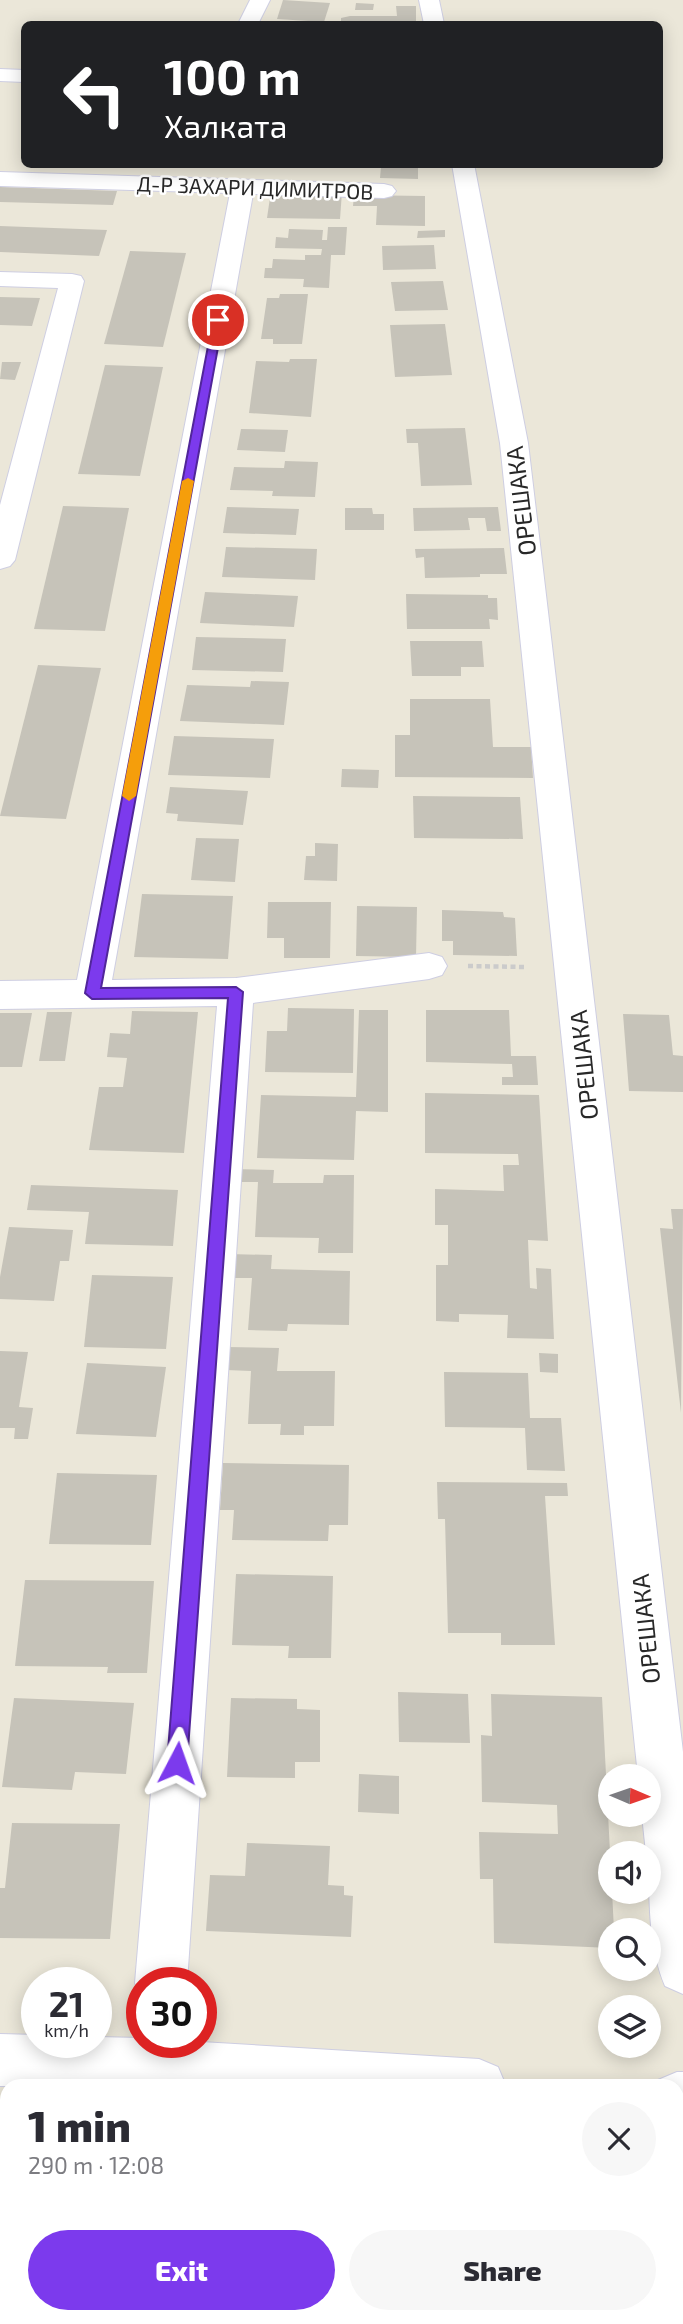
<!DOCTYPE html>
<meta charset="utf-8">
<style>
body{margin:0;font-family:"Exo 2",sans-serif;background:#f7f7f7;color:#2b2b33;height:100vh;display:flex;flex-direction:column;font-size:26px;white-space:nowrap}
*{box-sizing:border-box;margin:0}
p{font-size:23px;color:#7c7c81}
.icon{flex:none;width:38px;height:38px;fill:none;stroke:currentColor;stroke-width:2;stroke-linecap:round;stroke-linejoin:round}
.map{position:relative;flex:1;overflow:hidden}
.sheet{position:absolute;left:0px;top:2079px;width:684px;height:245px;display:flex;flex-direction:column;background:#fff;border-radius:21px 21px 0 0;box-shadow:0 4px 18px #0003}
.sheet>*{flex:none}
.guide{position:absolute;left:21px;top:21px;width:642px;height:147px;border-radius:10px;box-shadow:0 4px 18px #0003;background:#202124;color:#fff;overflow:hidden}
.needle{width:46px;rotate:92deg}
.tools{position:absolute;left:598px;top:1764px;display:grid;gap:14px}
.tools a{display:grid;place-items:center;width:63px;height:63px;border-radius:50%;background:#fff;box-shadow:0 4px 18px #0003;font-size:35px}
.speed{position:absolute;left:21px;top:1967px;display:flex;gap:14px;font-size:35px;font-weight:700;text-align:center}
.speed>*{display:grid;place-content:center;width:91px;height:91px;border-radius:50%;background:#fff;box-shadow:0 4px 18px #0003;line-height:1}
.speed small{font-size:18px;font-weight:400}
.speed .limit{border:10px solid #d22;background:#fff;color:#111}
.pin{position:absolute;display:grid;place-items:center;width:60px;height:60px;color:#fff;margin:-30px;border:4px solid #fff;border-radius:50%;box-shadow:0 2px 7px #0007}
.me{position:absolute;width:77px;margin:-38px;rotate:4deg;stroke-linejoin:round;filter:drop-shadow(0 0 5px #0008)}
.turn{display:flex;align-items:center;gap:24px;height:147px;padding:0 28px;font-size:32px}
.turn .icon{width:91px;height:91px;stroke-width:2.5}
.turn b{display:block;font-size:49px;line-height:60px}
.round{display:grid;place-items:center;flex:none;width:74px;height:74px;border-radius:37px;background:#f7f7f7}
.summary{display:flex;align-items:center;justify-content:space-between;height:119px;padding:0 28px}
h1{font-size:42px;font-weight:800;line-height:52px}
.action{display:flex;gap:14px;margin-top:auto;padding:14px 28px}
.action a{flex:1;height:80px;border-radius:42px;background:#7c3aed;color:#fff;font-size:28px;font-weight:800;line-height:80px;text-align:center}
.action a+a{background:#f7f7f7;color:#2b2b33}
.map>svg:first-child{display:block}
</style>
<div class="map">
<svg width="683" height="2324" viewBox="0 0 683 2324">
<rect width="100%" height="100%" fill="#ebe7d9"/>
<g fill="#c6c3b9">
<polygon points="283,0 330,3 324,22 277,19"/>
<polygon points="356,3 374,4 373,10 355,10"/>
<polygon points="396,6 416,6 416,24 335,24 335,21 341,21 341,18 350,16 397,16"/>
<polygon points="385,164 418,164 418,179 380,178 381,167"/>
<polygon points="0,187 117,191 113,205 0,202"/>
<polygon points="271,191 342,192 340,219 267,218"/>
<polygon points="354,195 425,196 425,226 376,225 377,206 353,206"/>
<polygon points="0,226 107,230 99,256 0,252"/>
<polygon points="328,227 347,227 345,255 331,255 329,288 303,287 304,279 264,278 265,268 272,268 273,259 305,260 305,255 321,255 322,249 275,248 276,237 288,238 289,229 323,230 322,240 327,240"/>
<polygon points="445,230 445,237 417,238 418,231"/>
<polygon points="434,245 436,269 383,270 382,246"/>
<polygon points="130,251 186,253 163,347 104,344"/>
<polygon points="443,281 448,310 395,311 391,282"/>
<polygon points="280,294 308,294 302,344 273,344 273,339 261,339 267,298 279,298"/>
<polygon points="0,297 40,298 32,326 0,325"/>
<polygon points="445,324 452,375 395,377 390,325"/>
<polygon points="290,359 317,359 311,417 249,413 256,361 289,362"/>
<polygon points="2,362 21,362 15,380 0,379"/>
<polygon points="105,365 163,367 140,476 78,474"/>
<polygon points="465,428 472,485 421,486 418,443 407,443 406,429"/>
<polygon points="241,429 288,430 285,452 237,450"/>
<polygon points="285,461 318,462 315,497 272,496 273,491 230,490 234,467 284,468"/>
<polygon points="63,506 129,508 105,631 34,629"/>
<polygon points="227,507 299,509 296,535 223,533"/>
<polygon points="498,507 501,531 487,531 485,518 468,518 470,530 414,531 413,508"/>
<polygon points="345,508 372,508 373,514 384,514 384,530 345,530"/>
<polygon points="226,547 317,549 315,580 222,577"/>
<polygon points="504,548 507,574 480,574 480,577 425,578 424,557 416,558 415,549"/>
<polygon points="205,592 298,596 294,627 200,623"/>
<polygon points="406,594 488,595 488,598 497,598 498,620 489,619 490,629 407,629"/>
<polygon points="196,637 286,639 283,672 192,670"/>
<polygon points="410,641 482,641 484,667 461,667 461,676 412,676"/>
<polygon points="38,665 101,668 66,819 0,816"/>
<polygon points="251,681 289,682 284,725 180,721 187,685 250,687"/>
<polygon points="410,699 490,699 493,747 531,747 533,778 395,777 395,735 410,735"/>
<polygon points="174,736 274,739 270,778 168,775"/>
<polygon points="342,769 379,770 378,788 341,787"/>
<polygon points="170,787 248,791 243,825 177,821 178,814 166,813"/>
<polygon points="413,796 520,797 523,839 414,838"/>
<polygon points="196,838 239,839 235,882 191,880"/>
<polygon points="315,843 338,844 337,881 304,880 306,856 315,856"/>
<polygon points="142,894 233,896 228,959 134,957"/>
<polygon points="268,902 331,902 330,958 284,958 284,938 267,938"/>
<polygon points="357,906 417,907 416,957 356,956"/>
<polygon points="442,910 503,912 504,917 515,918 517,956 453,955 453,941 442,941"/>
<polygon points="288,1008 354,1009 353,1073 265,1072 267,1031 287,1031"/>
<polygon points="359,1010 388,1010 388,1112 356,1111 354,1160 257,1158 261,1095 356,1097"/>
<polygon points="426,1010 509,1010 511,1056 536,1056 538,1085 502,1085 502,1077 513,1077 512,1064 426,1062"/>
<polygon points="132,1011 198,1012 184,1153 89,1150 99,1087 123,1087 127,1058 107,1057 110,1033 130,1034"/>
<polygon points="47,1012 72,1012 65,1061 39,1061"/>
<polygon points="0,1013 32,1013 22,1067 0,1067"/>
<polygon points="623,1014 669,1015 673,1055 683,1056 683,1092 629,1091"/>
<polygon points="425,1093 539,1095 548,1241 528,1240 530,1288 537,1289 536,1268 551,1269 554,1339 507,1338 508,1315 459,1314 459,1322 436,1321 436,1265 448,1265 448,1225 435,1225 435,1189 504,1191 503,1165 519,1165 518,1154 425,1153"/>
<polygon points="230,1169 274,1170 273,1183 323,1183 324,1175 354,1175 353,1253 318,1253 319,1238 255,1237 258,1182 229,1182"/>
<polygon points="31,1185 178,1190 173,1246 85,1244 89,1212 27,1210"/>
<polygon points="671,1209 683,1209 681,1413 660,1228 673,1229"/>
<polygon points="9,1227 73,1230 69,1261 60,1261 54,1301 0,1299 0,1277"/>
<polygon points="229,1254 272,1255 271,1269 350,1271 349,1325 288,1324 287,1331 248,1330 252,1278 227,1278"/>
<polygon points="92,1275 173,1277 166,1349 84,1347"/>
<polygon points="227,1347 279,1348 277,1371 335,1371 334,1426 304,1426 304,1435 280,1435 281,1424 248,1424 251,1371 226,1370"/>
<polygon points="0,1351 28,1352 19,1407 33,1408 28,1439 14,1439 15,1428 0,1428"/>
<polygon points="539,1353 558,1354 558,1373 540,1372"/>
<polygon points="87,1363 166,1367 156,1437 76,1434"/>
<polygon points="444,1372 528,1373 530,1418 561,1418 565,1471 527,1470 525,1428 445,1427"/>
<polygon points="223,1463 349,1465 348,1525 329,1525 328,1541 232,1540 234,1510 220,1510"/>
<polygon points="57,1473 157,1475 151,1545 49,1544"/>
<polygon points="437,1482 567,1483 568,1496 545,1496 555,1645 501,1645 501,1633 448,1633 445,1519 438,1519"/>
<polygon points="236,1574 333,1576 331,1658 288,1658 289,1646 232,1645"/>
<polygon points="25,1580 154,1581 147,1673 107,1673 108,1667 15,1666"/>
<polygon points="398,1692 468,1694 470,1743 399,1742"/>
<polygon points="491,1694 602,1697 614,1930 611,1930 611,1948 494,1943 493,1879 480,1879 479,1832 558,1834 557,1805 482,1802 481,1735 492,1736"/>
<polygon points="14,1698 134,1703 126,1774 75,1772 72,1790 2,1787"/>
<polygon points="231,1698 297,1699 297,1709 320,1710 320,1762 295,1762 295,1778 227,1777"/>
<polygon points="359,1774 399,1776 399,1814 358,1812"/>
<polygon points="12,1823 120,1824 110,1939 0,1938 0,1888 5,1888"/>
<polygon points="247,1843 330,1846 328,1885 344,1886 344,1895 353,1896 351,1937 206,1931 210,1875 245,1876"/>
<polygon points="0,2132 7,2133 7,2240 0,2240"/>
<polygon points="0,2295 7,2295 7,2317 81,2317 81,2324 0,2324"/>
</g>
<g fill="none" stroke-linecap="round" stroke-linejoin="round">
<defs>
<g id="minor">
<polygon points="250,0 270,0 258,24 238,24"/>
<polygon points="419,0 439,0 444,24 424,24"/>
<polygon points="0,69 24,70 24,82 0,81"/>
<path d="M452,164H474L528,443L683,1752V1994L665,1986C648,1946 649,1896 649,1853H646L642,1815H649V1776H638L500,443Z"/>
<polygon points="0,172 384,184 392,186 396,191 392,196 384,198 253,194 112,980 236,978 429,953 442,957 447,966 442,975 429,979 253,1003 187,1983 142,1983 142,1999 135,1983 217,1006 0,1009 0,981 77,980 230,193 0,186"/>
<polygon points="0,272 72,274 81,276 84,281 15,560 10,566 0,569 0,505 58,288 0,286"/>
<polygon points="0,2034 37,2035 37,2042 96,2042 96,2037 142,2038 142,2042 201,2042 479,2059 498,2067 506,2086 0,2086"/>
<polygon points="677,2072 683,2072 683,2126 677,2126 677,2086 656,2086 658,2080"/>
<rect x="106" y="2317" width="56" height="7"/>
</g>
</defs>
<use href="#minor" stroke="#cecee2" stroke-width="2"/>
<polyline stroke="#cbcbcb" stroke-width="4.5" stroke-dasharray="5 3.5" stroke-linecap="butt" points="468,966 526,967"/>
<use href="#minor" fill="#fff" fill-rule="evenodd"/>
</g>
<polygon fill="#7c3aed" stroke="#51269a" stroke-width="2" points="218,317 223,320 101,988 236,987 243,992 187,1763 184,1770 177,1773 170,1770 167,1763 228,998 92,999 85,993 213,320"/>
<polygon fill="#f59e0b" points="188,478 194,481 136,796 129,801 122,796 182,481"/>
<g text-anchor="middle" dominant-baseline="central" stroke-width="5" stroke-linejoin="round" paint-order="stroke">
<g font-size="21" fill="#282828" stroke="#fff">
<text transform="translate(255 187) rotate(2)">Д-Р ЗАХАРИ ДИМИТРОВ</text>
</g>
<g font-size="24" fill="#282828" stroke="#fff">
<text transform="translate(520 501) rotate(-97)">ОРЕШАКА</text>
<text transform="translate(583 1065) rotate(-96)">ОРЕШАКА</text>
<text transform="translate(645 1629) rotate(-96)">ОРЕШАКА</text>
</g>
</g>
</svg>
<div class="tools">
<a><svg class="needle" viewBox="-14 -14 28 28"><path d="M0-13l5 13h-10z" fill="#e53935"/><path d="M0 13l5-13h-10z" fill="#7c7c81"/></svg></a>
<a><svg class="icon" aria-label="sound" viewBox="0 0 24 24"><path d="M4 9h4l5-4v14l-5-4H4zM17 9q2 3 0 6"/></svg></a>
<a><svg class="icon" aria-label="search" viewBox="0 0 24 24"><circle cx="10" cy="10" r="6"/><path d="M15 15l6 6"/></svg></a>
<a><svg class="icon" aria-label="layers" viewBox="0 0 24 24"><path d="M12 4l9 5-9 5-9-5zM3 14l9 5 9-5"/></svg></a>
</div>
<div class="speed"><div>21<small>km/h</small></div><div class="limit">30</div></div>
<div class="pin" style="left:218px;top:320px;background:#d93025"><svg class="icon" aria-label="arrive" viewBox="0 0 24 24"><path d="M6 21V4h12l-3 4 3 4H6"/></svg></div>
<svg class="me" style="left:177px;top:1763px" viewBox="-20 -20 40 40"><path d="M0-17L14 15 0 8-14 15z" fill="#7c3aed" stroke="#fff" stroke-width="4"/></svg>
<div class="guide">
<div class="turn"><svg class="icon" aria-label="left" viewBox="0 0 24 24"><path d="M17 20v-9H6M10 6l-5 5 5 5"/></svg><div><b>100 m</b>Халката</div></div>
</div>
<section class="sheet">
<div class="summary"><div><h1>1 min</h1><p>290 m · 12:08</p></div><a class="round"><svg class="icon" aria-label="close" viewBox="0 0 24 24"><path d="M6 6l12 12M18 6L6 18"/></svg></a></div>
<div class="action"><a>Exit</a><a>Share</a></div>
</section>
</div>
